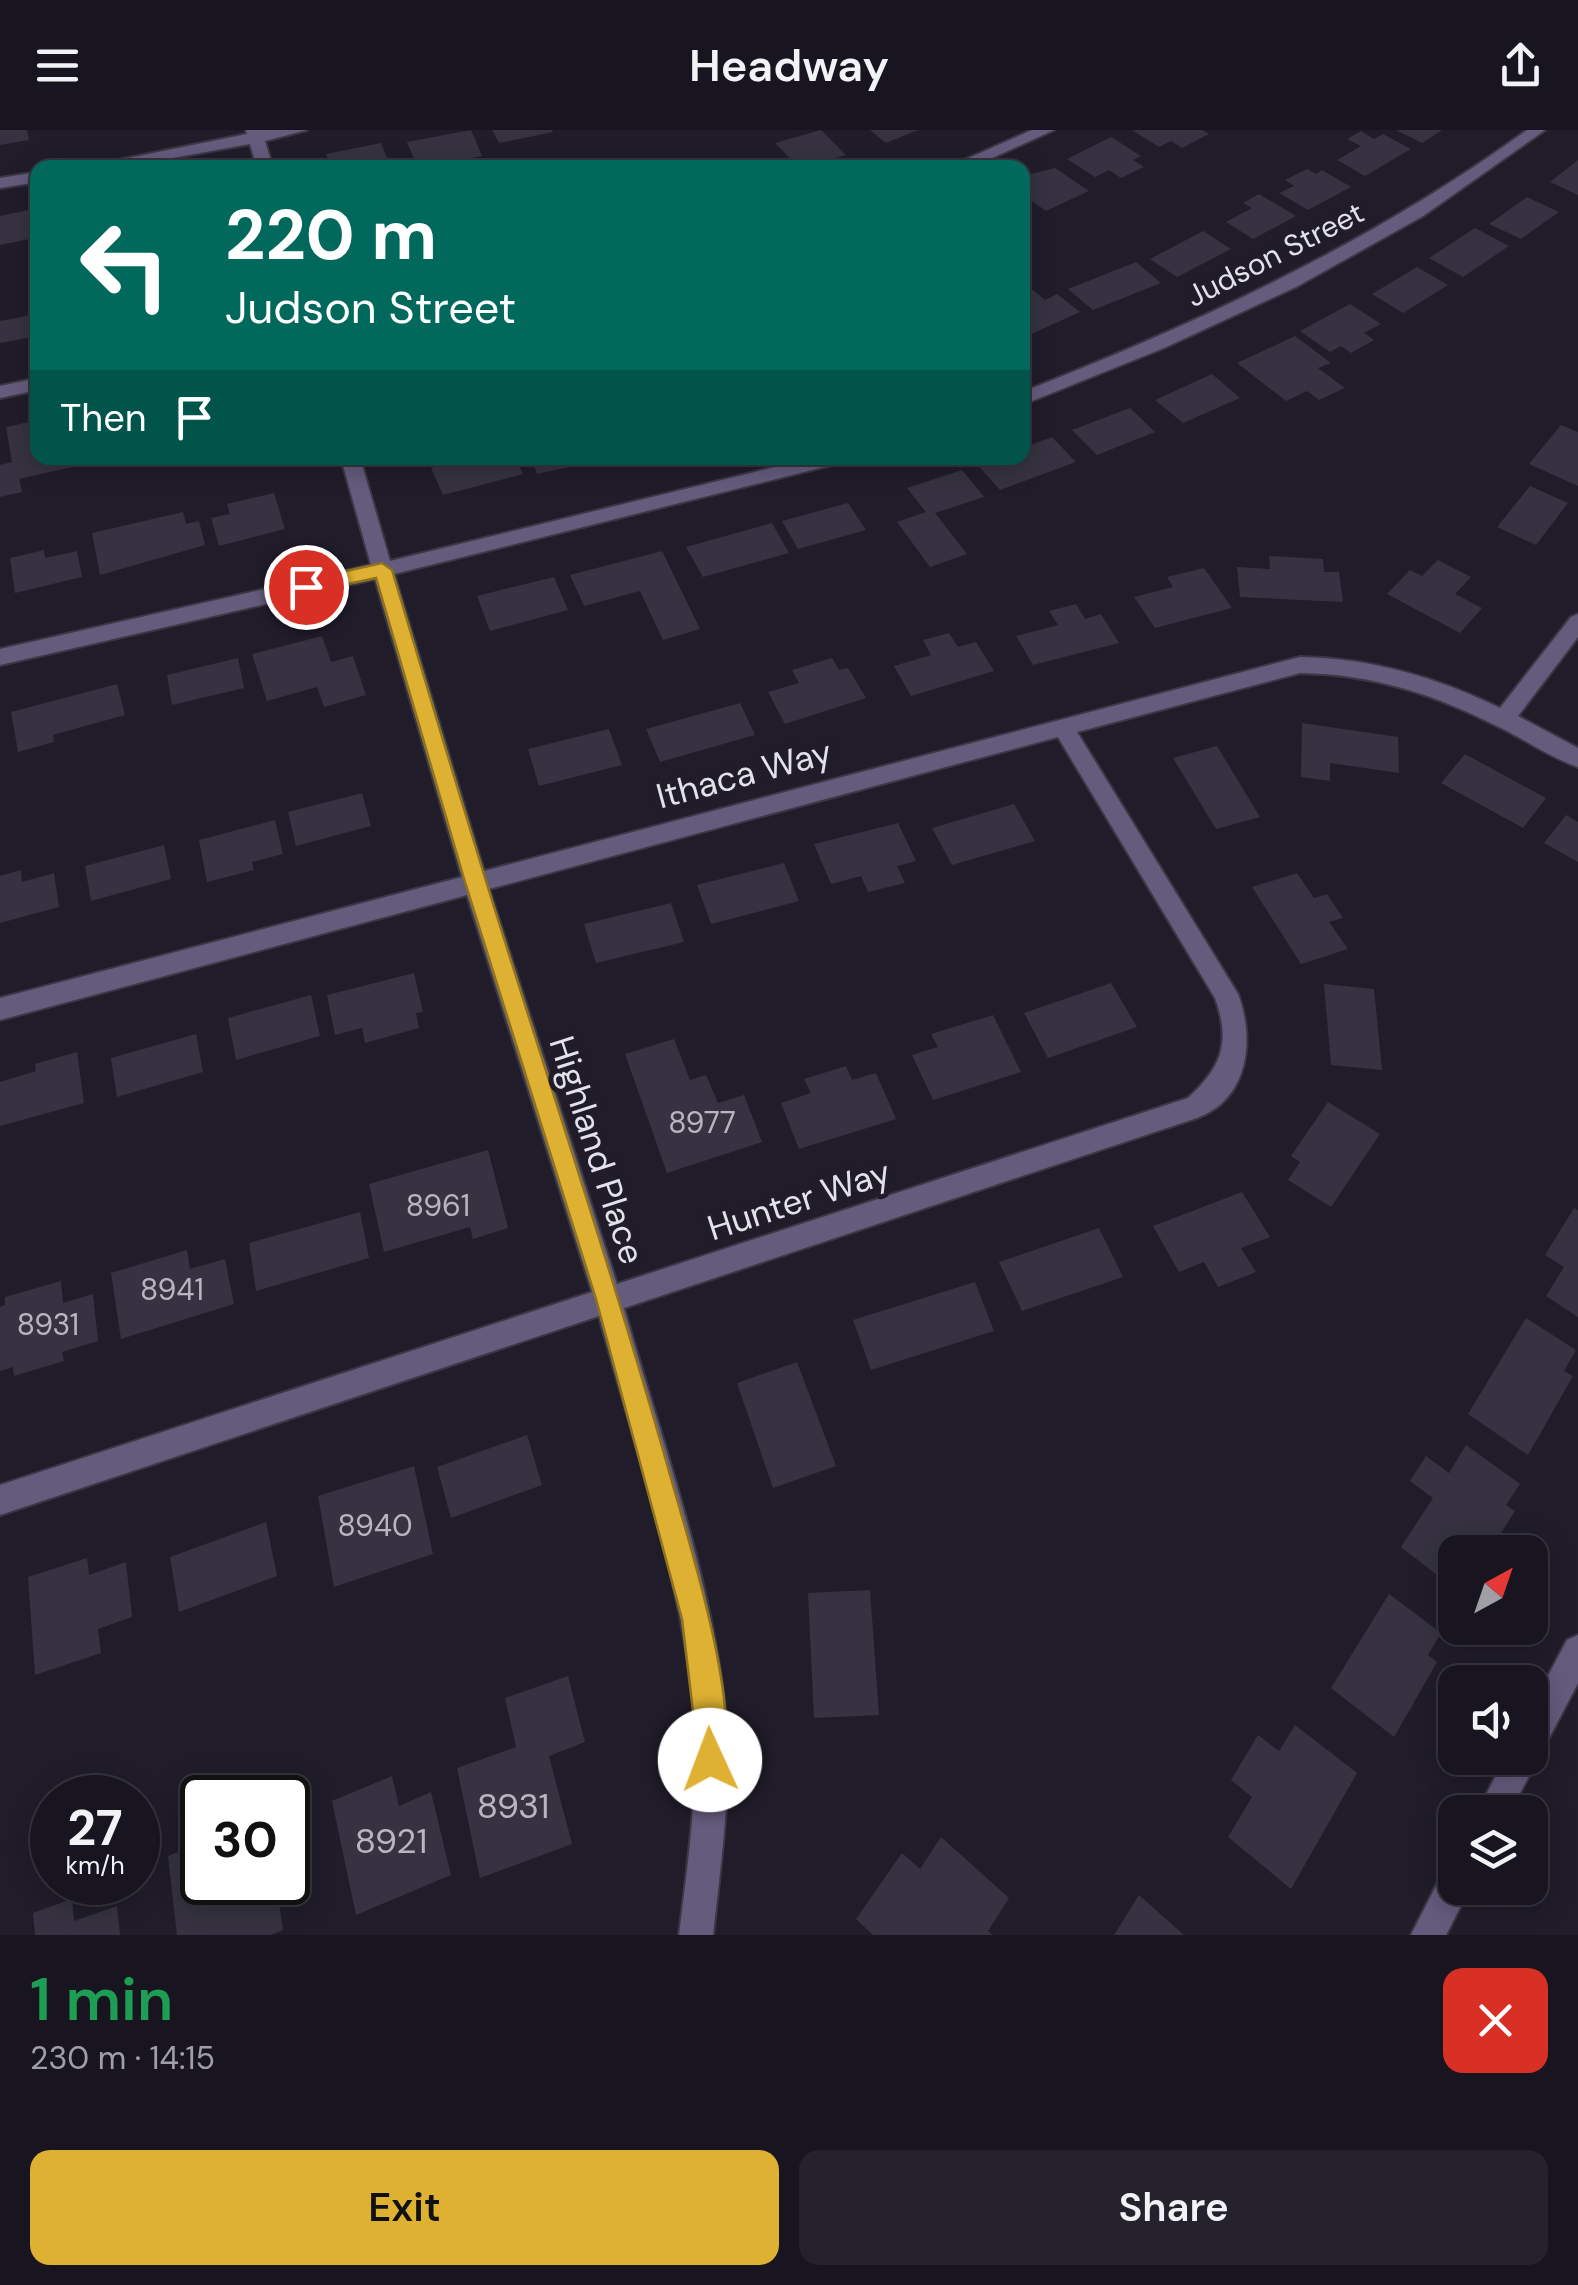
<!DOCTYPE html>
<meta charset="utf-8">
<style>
body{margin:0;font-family:"DM Sans",sans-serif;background:#25222d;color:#f1f3f6;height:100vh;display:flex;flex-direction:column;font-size:38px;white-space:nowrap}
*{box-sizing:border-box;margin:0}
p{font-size:32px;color:#9f9fa5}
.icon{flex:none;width:55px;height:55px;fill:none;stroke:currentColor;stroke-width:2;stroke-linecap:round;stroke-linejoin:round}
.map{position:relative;height:1805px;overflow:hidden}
.panel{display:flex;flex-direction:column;background:#181520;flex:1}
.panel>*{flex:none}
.hud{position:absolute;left:30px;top:30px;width:1000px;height:305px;border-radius:20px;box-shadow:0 5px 25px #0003,0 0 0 2px #36343e;background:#00695c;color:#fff;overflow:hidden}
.needle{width:65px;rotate:40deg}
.tools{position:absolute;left:1438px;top:1405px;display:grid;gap:20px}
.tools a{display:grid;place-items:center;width:110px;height:110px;border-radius:20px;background:#181520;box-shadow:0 5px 25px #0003,0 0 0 2px #36343e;font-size:50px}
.speed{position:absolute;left:30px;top:1645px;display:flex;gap:20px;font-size:50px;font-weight:700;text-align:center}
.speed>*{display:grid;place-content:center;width:130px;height:130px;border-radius:50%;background:#181520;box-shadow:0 5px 25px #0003,0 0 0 2px #36343e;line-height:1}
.speed small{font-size:25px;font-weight:400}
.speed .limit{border:5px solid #111;border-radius:15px;background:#fff;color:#111}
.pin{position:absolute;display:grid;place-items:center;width:85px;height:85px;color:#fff;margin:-42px;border:5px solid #fff;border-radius:50%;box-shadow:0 2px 10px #0007}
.me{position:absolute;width:110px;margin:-55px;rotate:358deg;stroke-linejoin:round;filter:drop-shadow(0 0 8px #0008)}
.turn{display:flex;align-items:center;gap:35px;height:210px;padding:0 30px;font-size:45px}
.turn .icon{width:130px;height:130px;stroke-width:2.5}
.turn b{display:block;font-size:70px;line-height:85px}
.then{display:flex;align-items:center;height:95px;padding:0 30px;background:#0003;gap:20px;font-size:38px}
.round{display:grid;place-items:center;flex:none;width:105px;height:105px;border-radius:20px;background:#25222d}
.summary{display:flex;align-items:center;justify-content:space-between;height:170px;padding:0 30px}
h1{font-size:60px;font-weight:600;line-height:75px;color:#1e9e55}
.cta{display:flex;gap:20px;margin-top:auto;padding:20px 30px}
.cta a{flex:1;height:115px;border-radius:20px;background:#deb133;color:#111;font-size:40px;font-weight:600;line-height:115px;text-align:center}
.cta a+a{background:#25222d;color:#f1f3f6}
header{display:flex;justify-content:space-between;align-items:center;height:130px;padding:0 30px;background:#181520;font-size:45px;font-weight:600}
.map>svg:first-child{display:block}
</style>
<header><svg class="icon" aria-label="menu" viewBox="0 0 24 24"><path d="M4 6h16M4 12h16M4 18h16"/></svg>Headway<svg class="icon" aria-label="share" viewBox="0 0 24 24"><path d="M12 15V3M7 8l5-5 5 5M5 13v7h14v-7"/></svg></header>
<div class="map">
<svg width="1578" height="1805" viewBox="0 0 1578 1805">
<rect width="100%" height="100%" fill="#201c2a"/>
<g fill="#363241">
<polygon points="0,0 27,0 29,10 0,15"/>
<polygon points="471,0 482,26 418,38 407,12"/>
<polygon points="492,0 552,0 553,2 499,13"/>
<polygon points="821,0 846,25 799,38 775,13"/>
<polygon points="870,0 918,0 886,13"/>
<polygon points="1132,0 1202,0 1209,4 1182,18 1171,11 1159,17"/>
<polygon points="1396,0 1442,0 1422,13"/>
<polygon points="1361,1 1374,9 1383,4 1411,19 1365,46 1337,30 1361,16 1347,9"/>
<polygon points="1111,7 1141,26 1133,30 1144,37 1121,48 1109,40 1095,47 1067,29"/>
<polygon points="381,13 389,33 331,38 326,24"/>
<polygon points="1578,30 1578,65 1550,52"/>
<polygon points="1055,38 1089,61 1046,81 1022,64 1022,46"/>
<polygon points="1307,39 1316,44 1322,40 1351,57 1308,80 1279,63 1294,56 1285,50"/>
<polygon points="1259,64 1296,86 1253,109 1226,92 1252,78 1243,73"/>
<polygon points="1527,67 1559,82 1521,109 1489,94"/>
<polygon points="38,78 34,108 0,115 0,86"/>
<polygon points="1475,98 1509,116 1463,147 1429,128"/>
<polygon points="1203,101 1231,119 1177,147 1150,129"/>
<polygon points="1136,132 1161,153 1093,180 1068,159"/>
<polygon points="1417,137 1448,155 1403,183 1372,164"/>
<polygon points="1033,160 1045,170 1057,164 1080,182 1027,206 1022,203 1022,165"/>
<polygon points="1350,174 1381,194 1364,203 1374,210 1351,223 1341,216 1330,222 1300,201"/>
<polygon points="38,184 38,206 0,213 0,191"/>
<polygon points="1295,206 1331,233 1318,238 1345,258 1319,270 1307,261 1286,271 1237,233"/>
<polygon points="1212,244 1240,268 1183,293 1155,270"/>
<polygon points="1130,278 1155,302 1097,325 1072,300"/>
<polygon points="38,290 38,328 79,328 81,335 19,349 22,362 0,367 0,335 12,332 6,297"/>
<polygon points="1561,295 1578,302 1578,356 1529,334"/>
<polygon points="1052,307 1076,332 1000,360 977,334 996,328 1022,328 1022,318"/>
<polygon points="472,328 515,328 523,344 443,365 431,338"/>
<polygon points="531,328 606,328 606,329 537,344"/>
<polygon points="962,340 984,367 935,383 967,424 930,437 897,392 926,382 907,358"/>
<polygon points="1530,356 1568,373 1536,415 1497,397"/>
<polygon points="274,363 285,399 219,416 211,388 230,384 227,374"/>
<polygon points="848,373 866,400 798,419 782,391"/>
<polygon points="183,382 186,394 199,391 205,415 100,445 92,403"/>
<polygon points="772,393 789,423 703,447 686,417"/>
<polygon points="44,420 45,428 77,421 82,447 15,463 10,428"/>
<polygon points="662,421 700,499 663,510 640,461 584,476 570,445"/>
<polygon points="1269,426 1323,429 1324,442 1339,442 1343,472 1240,467 1237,437 1270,439"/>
<polygon points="1438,430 1471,447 1455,464 1482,478 1460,503 1387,464 1410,440 1422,446"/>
<polygon points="1204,438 1232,478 1155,498 1134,467 1173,457 1167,447"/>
<polygon points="554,447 568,480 490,501 477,466"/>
<polygon points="1076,474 1085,489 1101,484 1119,513 1033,535 1016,506 1058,495 1049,481"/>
<polygon points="949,503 958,517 976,512 994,541 911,566 894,536 931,525 923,510"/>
<polygon points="322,506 331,532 353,526 366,565 324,577 317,557 267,571 252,524"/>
<polygon points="238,528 244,558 172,575 167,545"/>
<polygon points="832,528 839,540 848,538 866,568 785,594 768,562 799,553 792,540"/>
<polygon points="117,554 125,585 53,605 54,612 18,622 11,582"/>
<polygon points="740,573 755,605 660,632 646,599"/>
<polygon points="1302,593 1398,607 1399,643 1330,633 1330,651 1301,647"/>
<polygon points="609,599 622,635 539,656 528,619"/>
<polygon points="1217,616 1260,687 1216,699 1173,628"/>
<polygon points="1465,624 1546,668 1523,698 1441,653"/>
<polygon points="362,663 371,696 296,716 288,682"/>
<polygon points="1014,674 1035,711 952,735 932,698"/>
<polygon points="1566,685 1578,692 1578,732 1544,713"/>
<polygon points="275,690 283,724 252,732 254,740 207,752 199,710"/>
<polygon points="898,693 916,731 897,736 905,753 868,762 861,746 831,754 814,714"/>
<polygon points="164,715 171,749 91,771 85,736"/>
<polygon points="784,733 799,771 711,794 697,755"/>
<polygon points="21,740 22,752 54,743 59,777 0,793 0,746"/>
<polygon points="1297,743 1314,768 1327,764 1343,788 1329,792 1348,819 1301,834 1252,757"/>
<polygon points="671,773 684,812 596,833 584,794"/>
<polygon points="414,843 423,882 416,883 419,898 365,913 362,898 335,905 327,865"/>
<polygon points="1111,853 1137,897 1048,928 1024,883"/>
<polygon points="1324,854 1374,859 1382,940 1331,935"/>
<polygon points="311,865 320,906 236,930 228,888"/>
<polygon points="993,885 1021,942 933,970 912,925 938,917 931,904"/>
<polygon points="196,904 203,942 117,967 111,928"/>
<polygon points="674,909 690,950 706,945 718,973 744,965 762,1012 667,1043 625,924"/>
<polygon points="77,922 84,973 0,996 0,952 36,941 35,934"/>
<polygon points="846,936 852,950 876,943 896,989 799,1019 781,973 811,963 804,949"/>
<polygon points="1328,972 1380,1004 1331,1077 1288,1050 1300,1032 1291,1026"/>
<polygon points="488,1020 508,1098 473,1109 470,1097 384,1122 369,1054"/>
<polygon points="1242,1062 1270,1107 1241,1118 1256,1142 1218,1157 1204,1132 1179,1142 1153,1096"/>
<polygon points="1574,1078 1578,1080 1578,1187 1546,1166 1564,1137 1545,1125"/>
<polygon points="360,1082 369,1128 256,1161 249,1113"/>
<polygon points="1099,1098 1123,1147 1022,1181 999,1132"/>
<polygon points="187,1120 190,1139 225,1129 234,1174 121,1209 111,1143"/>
<polygon points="61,1151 63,1173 93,1164 98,1211 62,1222 64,1231 14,1246 13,1237 0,1241 0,1177 5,1175 5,1167"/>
<polygon points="975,1152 994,1201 871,1240 853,1190"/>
<polygon points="1526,1188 1576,1220 1564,1241 1573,1246 1528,1325 1468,1284"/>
<polygon points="797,1232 836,1336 773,1358 737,1253"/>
<polygon points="527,1305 542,1355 451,1388 437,1337"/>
<polygon points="1466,1315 1520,1354 1506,1375 1515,1381 1489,1422 1455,1422 1455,1459 1401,1417 1433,1368 1410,1351 1426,1326 1449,1343"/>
<polygon points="414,1336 433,1424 334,1457 318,1366"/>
<polygon points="266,1392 277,1446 179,1482 170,1427"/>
<polygon points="87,1428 89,1445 126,1432 132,1487 98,1499 101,1523 35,1545 28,1447"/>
<polygon points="870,1460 879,1585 814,1588 808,1463"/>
<polygon points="1389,1464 1441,1503 1428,1525 1437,1532 1394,1607 1331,1558"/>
<polygon points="568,1546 585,1612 549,1626 572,1714 480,1748 457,1638 516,1617 505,1568"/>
<polygon points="1295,1595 1357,1643 1291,1759 1228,1707 1252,1667 1231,1650 1258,1605 1279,1621"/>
<polygon points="392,1646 399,1676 431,1662 451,1745 356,1785 332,1671"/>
<polygon points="941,1707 1009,1768 988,1801 993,1805 873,1805 856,1789 902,1723 920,1739"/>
<polygon points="202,1713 202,1752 276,1752 283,1800 271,1805 177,1805 168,1726"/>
<polygon points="1139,1765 1184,1805 1114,1805"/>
<polygon points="72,1769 74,1791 117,1776 120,1805 35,1805 33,1783"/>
</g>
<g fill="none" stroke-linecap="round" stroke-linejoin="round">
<defs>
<g id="street">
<polygon points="246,0 307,0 265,11 273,38 257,38 250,14 117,38 79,38 247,4"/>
<polygon points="1032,0 1054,0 970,38 946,38"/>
<path d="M1527,0H1545L1423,86L1296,157L1164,218L1022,275V262C1201,192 1371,113 1527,0Z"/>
<polygon points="38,42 38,52 0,58 0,48"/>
<polygon points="38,248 38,260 0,268 0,256"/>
<path d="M341,328H360L390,431L812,328H846L836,334L394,444L484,741L1300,527C1371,528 1436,547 1500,578L1571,487L1578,484V507L1518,586L1578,618V637C1551,628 1526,610 1501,598C1436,565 1374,544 1300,543L1077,602L1238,864C1255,909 1249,969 1197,988L624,1178C660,1304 706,1432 723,1562C734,1643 722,1724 713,1805H679C689,1724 701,1644 692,1563C678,1437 632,1308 599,1186L0,1385V1355L592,1162L467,765L0,890V868L462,747L375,449L0,535V519L371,435ZM1058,607L1215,868C1231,912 1222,937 1188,968L617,1154L489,759Z"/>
<polygon points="1578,1505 1578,1553 1510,1682 1477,1682 1505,1628 1530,1628 1530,1580 1567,1510"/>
<polygon points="1455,1737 1455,1758 1470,1758 1446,1805 1411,1805 1443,1742"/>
</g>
</defs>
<use href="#street" stroke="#3b3845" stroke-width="4"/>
<use href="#street" fill="#655b7d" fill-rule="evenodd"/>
</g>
<path fill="#deb133" stroke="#907321" stroke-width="2.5" d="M382,433L392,440C423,543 454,648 486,751C549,954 617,1155 674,1359C691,1418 743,1586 721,1640L710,1644L700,1640L682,1489L596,1169L465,752L376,448L306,463L296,457L306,450Z"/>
<g text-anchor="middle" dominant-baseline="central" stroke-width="10" stroke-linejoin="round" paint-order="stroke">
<g font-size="30" fill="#e3e1ea" stroke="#201c2a">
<text transform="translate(1275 124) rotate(-27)">Judson Street</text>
</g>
<g font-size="30" fill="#b8b5c0">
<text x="702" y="992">8977</text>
<text x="438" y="1075">8961</text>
<text x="172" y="1159">8941</text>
<text x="48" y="1194">8931</text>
<text x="375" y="1395">8940</text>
</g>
<g font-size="35" fill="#e3e1ea" stroke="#201c2a">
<text transform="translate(744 644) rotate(-15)">Ithaca Way</text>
<text transform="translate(597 1020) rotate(72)">Highland Place</text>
<text transform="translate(799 1070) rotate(-18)">Hunter Way</text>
</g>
<g font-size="35" fill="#b8b5c0">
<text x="513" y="1676">8931</text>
<text x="391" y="1711">8921</text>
</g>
</g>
</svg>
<div class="tools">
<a><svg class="needle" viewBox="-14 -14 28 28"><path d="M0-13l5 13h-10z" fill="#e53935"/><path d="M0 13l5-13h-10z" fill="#9f9fa5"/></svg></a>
<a><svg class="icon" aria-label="sound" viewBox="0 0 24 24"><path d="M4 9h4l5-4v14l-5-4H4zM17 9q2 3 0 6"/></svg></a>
<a><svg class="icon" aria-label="layers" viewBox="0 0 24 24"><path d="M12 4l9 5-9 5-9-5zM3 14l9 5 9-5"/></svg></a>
</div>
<div class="speed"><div>27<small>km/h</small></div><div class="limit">30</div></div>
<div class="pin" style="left:306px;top:457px;background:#d93025"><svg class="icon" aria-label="arrive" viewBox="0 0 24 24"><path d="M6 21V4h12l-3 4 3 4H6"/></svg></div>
<svg class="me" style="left:710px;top:1630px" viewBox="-20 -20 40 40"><circle r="19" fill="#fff"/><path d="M0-13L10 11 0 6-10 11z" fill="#deb133"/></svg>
<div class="hud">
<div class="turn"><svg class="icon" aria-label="left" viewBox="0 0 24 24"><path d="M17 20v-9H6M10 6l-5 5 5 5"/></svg><div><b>220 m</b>Judson Street</div></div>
<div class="then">Then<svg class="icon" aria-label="arrive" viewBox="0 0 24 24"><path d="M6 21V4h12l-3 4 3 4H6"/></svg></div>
</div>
</div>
<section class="panel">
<div class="summary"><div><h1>1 min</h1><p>230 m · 14:15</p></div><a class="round" style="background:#d93025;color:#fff"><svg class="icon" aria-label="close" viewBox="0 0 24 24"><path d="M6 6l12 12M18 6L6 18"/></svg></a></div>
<div class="cta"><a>Exit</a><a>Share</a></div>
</section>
